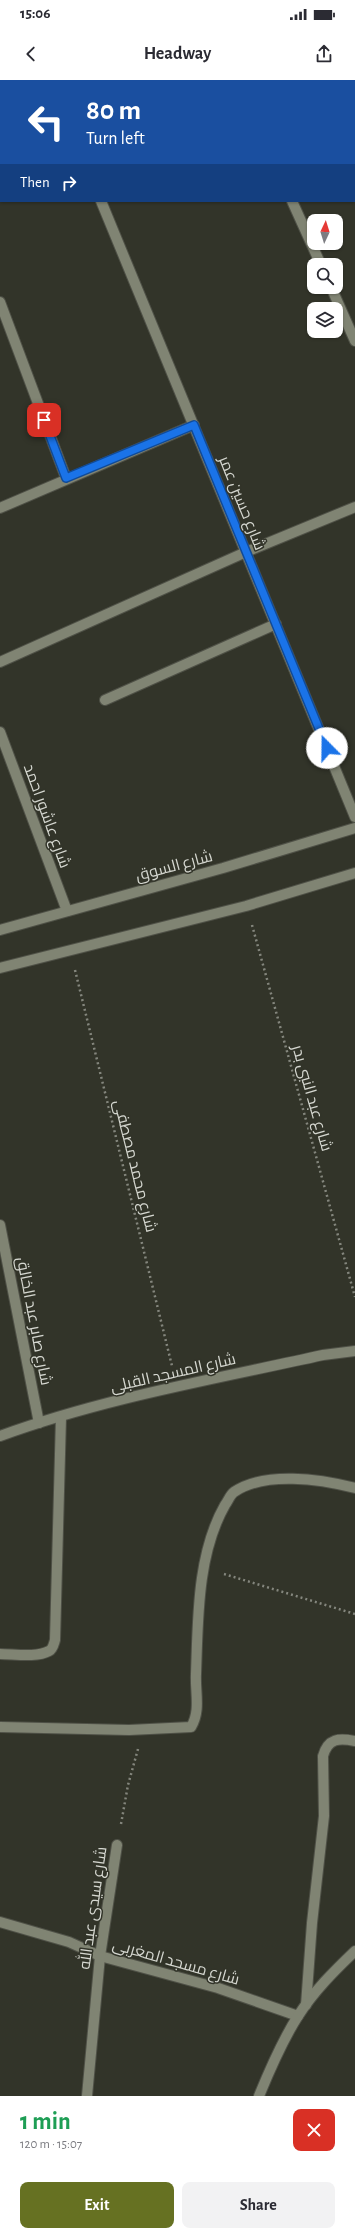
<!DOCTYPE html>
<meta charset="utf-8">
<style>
body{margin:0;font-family:"Alegreya Sans",Cairo,sans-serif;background:#f2f2f3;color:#2b2b33;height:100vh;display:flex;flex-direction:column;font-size:15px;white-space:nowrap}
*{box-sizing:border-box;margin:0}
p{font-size:13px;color:#7c7c81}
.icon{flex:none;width:22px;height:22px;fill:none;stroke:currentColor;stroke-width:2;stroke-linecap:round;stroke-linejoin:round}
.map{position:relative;height:2016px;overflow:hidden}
.details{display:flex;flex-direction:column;background:#fff;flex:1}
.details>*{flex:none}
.hud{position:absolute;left:0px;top:0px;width:355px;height:122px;box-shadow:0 1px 3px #0004;background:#1a4fa0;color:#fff;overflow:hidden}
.needle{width:26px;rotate:4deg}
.tools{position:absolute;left:307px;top:134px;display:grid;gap:8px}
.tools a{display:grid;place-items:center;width:36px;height:36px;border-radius:8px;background:#fff;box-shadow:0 1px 3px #0004;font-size:20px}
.pin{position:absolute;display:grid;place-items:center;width:34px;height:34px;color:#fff;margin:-17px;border-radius:8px;box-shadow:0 2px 6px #0006}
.me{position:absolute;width:44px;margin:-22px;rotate:338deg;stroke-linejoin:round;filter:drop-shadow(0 0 3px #0008)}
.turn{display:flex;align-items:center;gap:14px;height:84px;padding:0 20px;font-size:18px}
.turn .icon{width:52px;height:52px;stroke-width:2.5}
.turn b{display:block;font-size:28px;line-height:34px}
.then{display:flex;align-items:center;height:38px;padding:0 20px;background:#0003;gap:8px;font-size:15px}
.round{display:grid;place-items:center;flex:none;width:42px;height:42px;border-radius:8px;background:#f2f2f3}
.head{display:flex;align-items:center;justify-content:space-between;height:68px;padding:0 20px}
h1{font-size:24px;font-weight:700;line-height:30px;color:#1e9e55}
.button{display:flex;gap:8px;margin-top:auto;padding:8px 20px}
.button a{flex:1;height:46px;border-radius:8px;background:#667122;color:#fff;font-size:16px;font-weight:700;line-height:46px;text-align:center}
.button a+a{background:#f2f2f3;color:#2b2b33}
.status{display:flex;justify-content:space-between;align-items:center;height:28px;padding:0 20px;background:#fff;direction:ltr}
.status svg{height:11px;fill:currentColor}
header{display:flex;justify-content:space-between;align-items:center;height:52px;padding:0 20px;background:#fff;font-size:18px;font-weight:700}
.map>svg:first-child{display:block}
</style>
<div class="status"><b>15:06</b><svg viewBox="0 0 49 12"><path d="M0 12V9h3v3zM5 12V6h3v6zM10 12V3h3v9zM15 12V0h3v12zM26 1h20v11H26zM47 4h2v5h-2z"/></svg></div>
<header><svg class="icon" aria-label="back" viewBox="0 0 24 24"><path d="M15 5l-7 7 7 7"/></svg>Headway<svg class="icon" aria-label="share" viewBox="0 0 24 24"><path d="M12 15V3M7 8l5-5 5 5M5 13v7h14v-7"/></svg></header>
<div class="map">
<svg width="355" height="2016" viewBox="0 0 355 2016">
<rect width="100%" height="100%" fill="#323429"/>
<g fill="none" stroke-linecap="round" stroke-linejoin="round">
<defs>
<g id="minor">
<polyline points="55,0 55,1"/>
<polyline points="238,0 239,1"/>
<polyline points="109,1 111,0"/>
<polyline points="101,121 355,737"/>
<polyline points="292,121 321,185"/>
<polyline points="331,207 355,261"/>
<polyline points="0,222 66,398"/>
<polyline points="0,428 194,345"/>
<polyline points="0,582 246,472 355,427"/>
<polyline points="105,620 276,544"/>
<polyline points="0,652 67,831"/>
<polyline points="0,850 223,788 355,748"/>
<polyline points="0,888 246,826 355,793"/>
<polyline points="0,1145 39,1343"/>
<path d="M0,1356C104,1318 215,1299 323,1275L355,1271"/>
<path d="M0,1574C14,1574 36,1578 49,1571C53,1569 54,1563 55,1560L61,1337"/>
<path d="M0,1647L129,1650L191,1647C201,1631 195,1612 196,1594C198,1539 197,1474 225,1425C228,1421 230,1415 234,1412C265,1391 320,1399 355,1408"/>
<polyline points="0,1842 69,1862 100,1876 218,1908 298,1936"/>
<path d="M306,1925L312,1843L324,1736L323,1676C328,1658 339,1658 355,1661"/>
<polyline points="87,2016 100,1876 117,1765"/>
<path d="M259,2016C270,1989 282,1961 298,1936C314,1911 334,1891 355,1871"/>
</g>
</defs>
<use href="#minor" stroke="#4f5147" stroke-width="12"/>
<g stroke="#84867d" stroke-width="2.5" stroke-dasharray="2 3" stroke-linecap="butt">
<polyline points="252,845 355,1217"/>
<polyline points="75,890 172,1286"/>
<polyline points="224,1494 355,1534"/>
<polyline points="121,1744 128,1705 138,1669"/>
</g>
<use href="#minor" stroke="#808473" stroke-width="10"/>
</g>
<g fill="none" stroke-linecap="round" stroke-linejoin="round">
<defs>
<polyline id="route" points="44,340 66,398 194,345 327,668"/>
</defs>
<use href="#route" stroke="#114b97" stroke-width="10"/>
<use href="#route" stroke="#1a73e8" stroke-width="7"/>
</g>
<g text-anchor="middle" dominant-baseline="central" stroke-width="3" stroke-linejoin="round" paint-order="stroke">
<g font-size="16" fill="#d5d7d0" stroke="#323429">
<text transform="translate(242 423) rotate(68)">شارع حسين عمر</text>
<text transform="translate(47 736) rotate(70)">شارع عاشور احمد</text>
<text transform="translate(174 786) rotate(-15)">شارع السوق</text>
<text transform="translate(312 1018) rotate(74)">شارع عبد النبى بدر</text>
<text transform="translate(135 1086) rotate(76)">شارع محمد مصطفى</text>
<text transform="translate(34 1241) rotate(79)">شارع صابر عبد الخالق</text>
<text transform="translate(173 1293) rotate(-13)">شارع المسجد القبلى</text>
<text transform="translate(93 1828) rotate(-82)">شارع سيدى عبد الله</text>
<text transform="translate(176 1882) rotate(16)">شارع مسجد المغربى</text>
</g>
</g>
</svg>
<div class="tools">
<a><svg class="needle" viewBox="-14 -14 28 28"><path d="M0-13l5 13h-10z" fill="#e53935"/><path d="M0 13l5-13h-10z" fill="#7c7c81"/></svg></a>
<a><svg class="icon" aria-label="search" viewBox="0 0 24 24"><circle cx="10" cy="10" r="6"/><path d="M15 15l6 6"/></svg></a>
<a><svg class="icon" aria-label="layers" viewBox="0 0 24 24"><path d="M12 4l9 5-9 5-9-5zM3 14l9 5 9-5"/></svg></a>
</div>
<div class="pin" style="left:44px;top:340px;background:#d93025"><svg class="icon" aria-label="arrive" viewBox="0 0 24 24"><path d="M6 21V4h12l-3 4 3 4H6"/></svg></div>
<svg class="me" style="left:327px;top:668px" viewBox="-20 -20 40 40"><circle r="19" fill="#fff"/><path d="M0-13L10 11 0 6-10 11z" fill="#1a73e8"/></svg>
<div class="hud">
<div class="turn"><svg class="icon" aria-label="left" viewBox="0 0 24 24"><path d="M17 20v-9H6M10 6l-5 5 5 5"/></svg><div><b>80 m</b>Turn left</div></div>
<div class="then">Then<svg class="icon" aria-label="right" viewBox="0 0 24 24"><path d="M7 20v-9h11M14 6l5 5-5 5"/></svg></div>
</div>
</div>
<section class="details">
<div class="head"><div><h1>1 min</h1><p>120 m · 15:07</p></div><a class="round" style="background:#d93025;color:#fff"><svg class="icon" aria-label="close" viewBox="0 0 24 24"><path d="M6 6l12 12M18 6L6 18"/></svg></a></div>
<div class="button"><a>Exit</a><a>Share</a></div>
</section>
